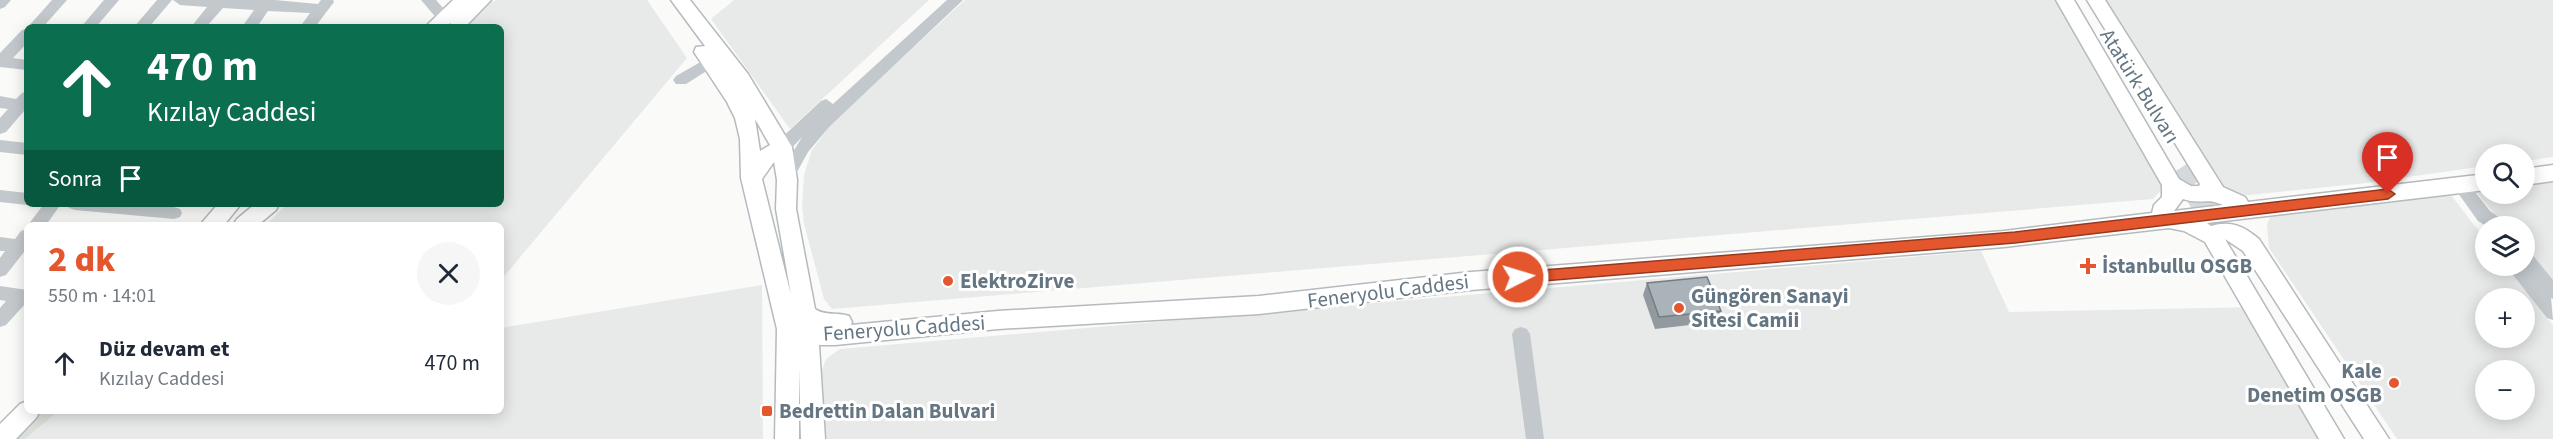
<!DOCTYPE html>
<html lang="tr">
<meta charset="utf-8">
<style>
body{margin:0;font-family:"Source Sans 3",sans-serif;background:#f6f6f7;color:#1f2937;height:100vh;display:flex;flex-direction:column;font-size:22px;white-space:nowrap}
*{box-sizing:border-box;margin:0}
p{font-size:20px;color:#747a83}
.icon{flex:none;width:33px;height:33px;fill:none;stroke:currentColor;stroke-width:2;stroke-linecap:round;stroke-linejoin:round}
.map{position:relative;flex:1;overflow:hidden}
.panel{position:absolute;left:24px;top:222px;width:480px;height:192px;display:flex;flex-direction:column;background:#fff;border-radius:9px;box-shadow:0 3px 15px #0003}
.panel>*{flex:none}
.banner{position:absolute;left:24px;top:24px;width:480px;height:183px;border-radius:9px;box-shadow:0 3px 15px #0003;background:#0b6e4f;color:#fff;overflow:hidden}
.fabs{position:absolute;left:2475px;top:144px;display:grid;gap:12px}
.fabs a{display:grid;place-items:center;width:60px;height:60px;border-radius:50%;background:#fff;box-shadow:0 3px 15px #0003;font-size:30px}
.pin{position:absolute;display:grid;place-items:center;width:51px;height:51px;color:#fff;margin:-62px -26px;border-radius:50% 50% 50% 0;rotate:-45deg;box-shadow:0 0 6px #0007}
.pin .icon{rotate:45deg}
.me{position:absolute;width:66px;margin:-33px;rotate:85deg;stroke-linejoin:round;filter:drop-shadow(0 0 4px #0008)}
.turn{display:flex;align-items:center;gap:21px;height:126px;padding:0 24px;font-size:27px}
.turn .icon{width:78px;height:78px;stroke-width:2.5}
.turn b{display:block;font-size:42px;line-height:51px}
.then{display:flex;align-items:center;height:57px;padding:0 24px;background:#0003;gap:12px;font-size:22px}
.round{display:grid;place-items:center;flex:none;width:63px;height:63px;border-radius:32px;background:#f6f6f7}
.summary{display:flex;align-items:center;justify-content:space-between;height:102px;padding:0 24px}
h1{font-size:36px;font-weight:800;line-height:45px;color:#e4572e}
ul{padding:0;list-style:none}
li{display:flex;align-items:center;gap:18px;height:78px;padding:0 24px}
li div{flex:1}
li b{display:block;font-size:22px}
li em{font-style:normal}
.map>svg:first-child{display:block}
</style>
<div class="map">
<svg width="2553" height="439" viewBox="0 0 2553 439">
<rect width="100%" height="100%" fill="#fafaf8"/>
<g fill="#e8e9e9" fill-rule="evenodd">
<polygon points="497,0 647,0 687,58 501,280 501,225 266,225 287,204 501,204 501,27 466,27 491,2"/>
<polygon points="734,0 929,0 790,129 711,19"/>
<polygon points="965,0 2065,0 2167,184 2153,199 832,309 824,299 804,224 802,206 804,175 812,150 834,120"/>
<polygon points="2101,0 2553,0 2553,157 2525,161 2524,154 2486,154 2485,166 2366,183 2239,196 2226,195"/>
<polygon points="2553,179 2553,289 2525,253 2524,226 2504,226 2474,189 2485,188 2486,194 2524,194 2525,183"/>
<path d="M2447,190L2485,239L2486,266H2506L2553,325V439H2397L2269,248L2267,225L2274,207ZM2486,298H2524V338H2486ZM2486,370H2524V410H2486Z"/>
<polygon points="1981,251 2009,312 2257,307 2337,439 824,439 822,370 826,359 840,349"/>
<polygon points="762,285 763,439 25,439 59,411 501,411 501,328"/>
</g>
<polygon fill="#dadfd7" points="40,411 59,411 25,439 12,439"/>
<g fill="none" stroke-linecap="round" stroke-linejoin="round">
<polyline stroke="#d5d9db" stroke-width="21" stroke-dasharray="21 10" stroke-linecap="butt" points="2179,169 2229,247"/>
<defs>
<g id="major">
<polygon points="453,0 491,0 465,27 453,27 450,23 446,27 425,27"/>
<path d="M671,0H690L748,74L792,147L797,180L796,209L815,309C825,316 837,312 849,316L852,322L851,325L998,311L1259,296L1471,272L2004,231L2152,213L2154,205L2162,197V185L2056,0H2074L2179,179L2191,186H2199L2200,184L2087,0H2105L2223,187L2245,197L2248,202L2486,174V190L2207,223L2211,226C2230,220 2244,226 2259,239L2389,439H2364L2243,251L2225,239L2344,439H2319L2205,242L2184,231L2169,228L2004,247L1471,290L1259,314L998,329L835,345H819L825,439H801L799,368V439H775L777,329L741,178L740,139L735,118L727,102L694,52L696,47L705,46ZM755,119L770,145L760,151ZM774,162L777,180L776,209L791,295L762,179ZM2183,199C2200,205 2206,197 2223,205L2174,211Z"/>
<polygon points="2553,165 2553,181 2524,185 2524,169"/>
<polygon points="218,204 241,204 224,225 200,225"/>
<polygon points="255,204 279,204 276,210 258,225 233,225 237,219"/>
<polygon points="27,401 27,411 40,411 36,418 16,439 0,439 0,424 20,404"/>
</g>
</defs>
<use href="#major" stroke="#b5babe" stroke-width="3"/>
<g fill="#c3c8cc" fill-rule="evenodd">
<polygon points="0,0 11,0 5,7 0,9"/>
<polygon points="52,0 67,0 43,27 27,28"/>
<polygon points="104,0 119,0 96,27 81,27"/>
<polygon points="157,0 172,0 149,27 134,27"/>
<polygon points="173,0 275,0 318,4 321,0 333,0 334,2 315,27 300,27 310,13 268,11 257,27 242,27 254,10 223,8 206,27 191,27 207,7 180,5"/>
<polygon points="421,0 436,0 451,17 449,21 439,21"/>
<path d="M947,0H963L830,126L808,152L792,181H780L778,177L802,137C794,145 788,155 776,151L774,147L776,143L821,101L826,99L833,104Z"/>
<polygon points="27,29 27,43 13,58 27,60 27,70 0,67 0,53 22,30"/>
<polygon points="711,56 718,61 716,65 686,84 676,84 673,80 676,76"/>
<polygon points="27,91 27,111 24,111 6,132 0,134 0,118 8,109 0,108 0,96 16,99 22,93"/>
<polygon points="0,140 27,143 27,155 0,152"/>
<polygon points="2461,180 2467,182 2490,211 2504,221 2506,226 2486,226 2478,221 2453,186 2455,182"/>
<polygon points="0,190 27,193 27,204 31,204 27,205 0,202"/>
<polygon points="44,204 61,204 46,225 28,225"/>
<path d="M67,204C101,204 148,198 180,209L182,213L180,217L174,219L75,210L69,208Z"/>
<polygon points="27,229 27,252 24,252 6,275 0,277 0,258 5,251 0,251 0,237 15,239 21,231"/>
<polygon points="2524,250 2530,252 2553,280 2553,299 2551,298 2553,320 2547,318 2506,266 2524,266"/>
<polygon points="0,286 27,290 27,304 25,304 6,325 0,327 0,308 6,301 0,300"/>
<polygon points="1521,327 1527,329 1530,334 1544,439 1526,439 1512,334 1515,329"/>
</g>
<use href="#major" fill="#fff" fill-rule="evenodd"/>
</g>
<polygon fill="#929a9f" points="1647,283 1721,311 1716,322 1655,329 1643,295"/>
<polygon fill="#aab3b9" stroke="#777d82" stroke-width="1.5" points="1707,277 1721,311 1659,317 1647,283"/>
<polygon fill="#e4572e" stroke="#94391e" stroke-width="1.5" points="2388,189 2395,194 2388,199 2015,243 1518,283 1513,281 1511,277 1513,273 1518,272 2015,232"/>
<g fill="#e4572e" stroke="#fff" stroke-width="2">
<path d="M2085 257h6v6h6v6h-6v6h-6v-6h-6v-6h6z"/>
<circle cx="948" cy="281" r="6"/>
<circle cx="1679" cy="308" r="6"/>
<circle cx="2394" cy="383" r="6"/>
<rect x="761" y="405" width="12" height="12" rx="3"/>
</g>
<g text-anchor="middle" dominant-baseline="central" stroke-width="6" stroke-linejoin="round" paint-order="stroke">
<g font-size="21" fill="#657683" stroke="#fff">
<text transform="translate(2140 86) rotate(58)">Atatürk Bulvarı</text>
<text transform="translate(1388 291) rotate(-7)">Feneryolu Caddesi</text>
<text transform="translate(904 328) rotate(-4)">Feneryolu Caddesi</text>
</g>
<g font-size="21" font-weight="bold" fill="#657683" stroke="#fff" text-anchor="start">
<text x="2102" y="266">İstanbullu OSGB</text>
<text x="960" y="281">ElektroZirve</text>
<text x="1691" y="296">Güngören Sanayi<tspan x="1691" dy="24">Sitesi Camii</tspan></text>
<text x="2382" y="371" text-anchor="end">Kale<tspan x="2382" dy="24">Denetim OSGB</tspan></text>
<text x="779" y="411">Bedrettin Dalan Bulvari</text>
</g>
</g>
</svg>
<div class="fabs">
<a><svg class="icon" aria-label="search" viewBox="0 0 24 24"><circle cx="10" cy="10" r="6"/><path d="M15 15l6 6"/></svg></a>
<a><svg class="icon" aria-label="layers" viewBox="0 0 24 24"><path d="M12 4l9 5-9 5-9-5zM3 14l9 5 9-5"/></svg></a>
<a>+</a>
<a>−</a>
</div>
<div class="pin" style="left:2388px;top:194px;background:#d93025"><svg class="icon" aria-label="arrive" viewBox="0 0 24 24"><path d="M6 21V4h12l-3 4 3 4H6"/></svg></div>
<svg class="me" style="left:1518px;top:277px" viewBox="-20 -20 40 40"><circle r="17" fill="#e4572e" stroke="#fff" stroke-width="3"/><path d="M0-11L8 9 0 5-8 9z" fill="#fff"/></svg>
<div class="banner">
<div class="turn"><svg class="icon" aria-label="ahead" viewBox="0 0 24 24"><path d="M12 20V5M6 11l6-6 6 6"/></svg><div><b>470 m</b>Kızılay Caddesi</div></div>
<div class="then">Sonra<svg class="icon" aria-label="arrive" viewBox="0 0 24 24"><path d="M6 21V4h12l-3 4 3 4H6"/></svg></div>
</div>
<section class="panel">
<div class="summary"><div><h1>2 dk</h1><p>550 m · 14:01</p></div><a class="round"><svg class="icon" aria-label="close" viewBox="0 0 24 24"><path d="M6 6l12 12M18 6L6 18"/></svg></a></div>
<ul>
<li><svg class="icon" aria-label="ahead" viewBox="0 0 24 24"><path d="M12 20V5M6 11l6-6 6 6"/></svg><div><b>Düz devam et</b><p>Kızılay Caddesi</p></div><em>470 m</em></li>
</ul>
</section>
</div>
